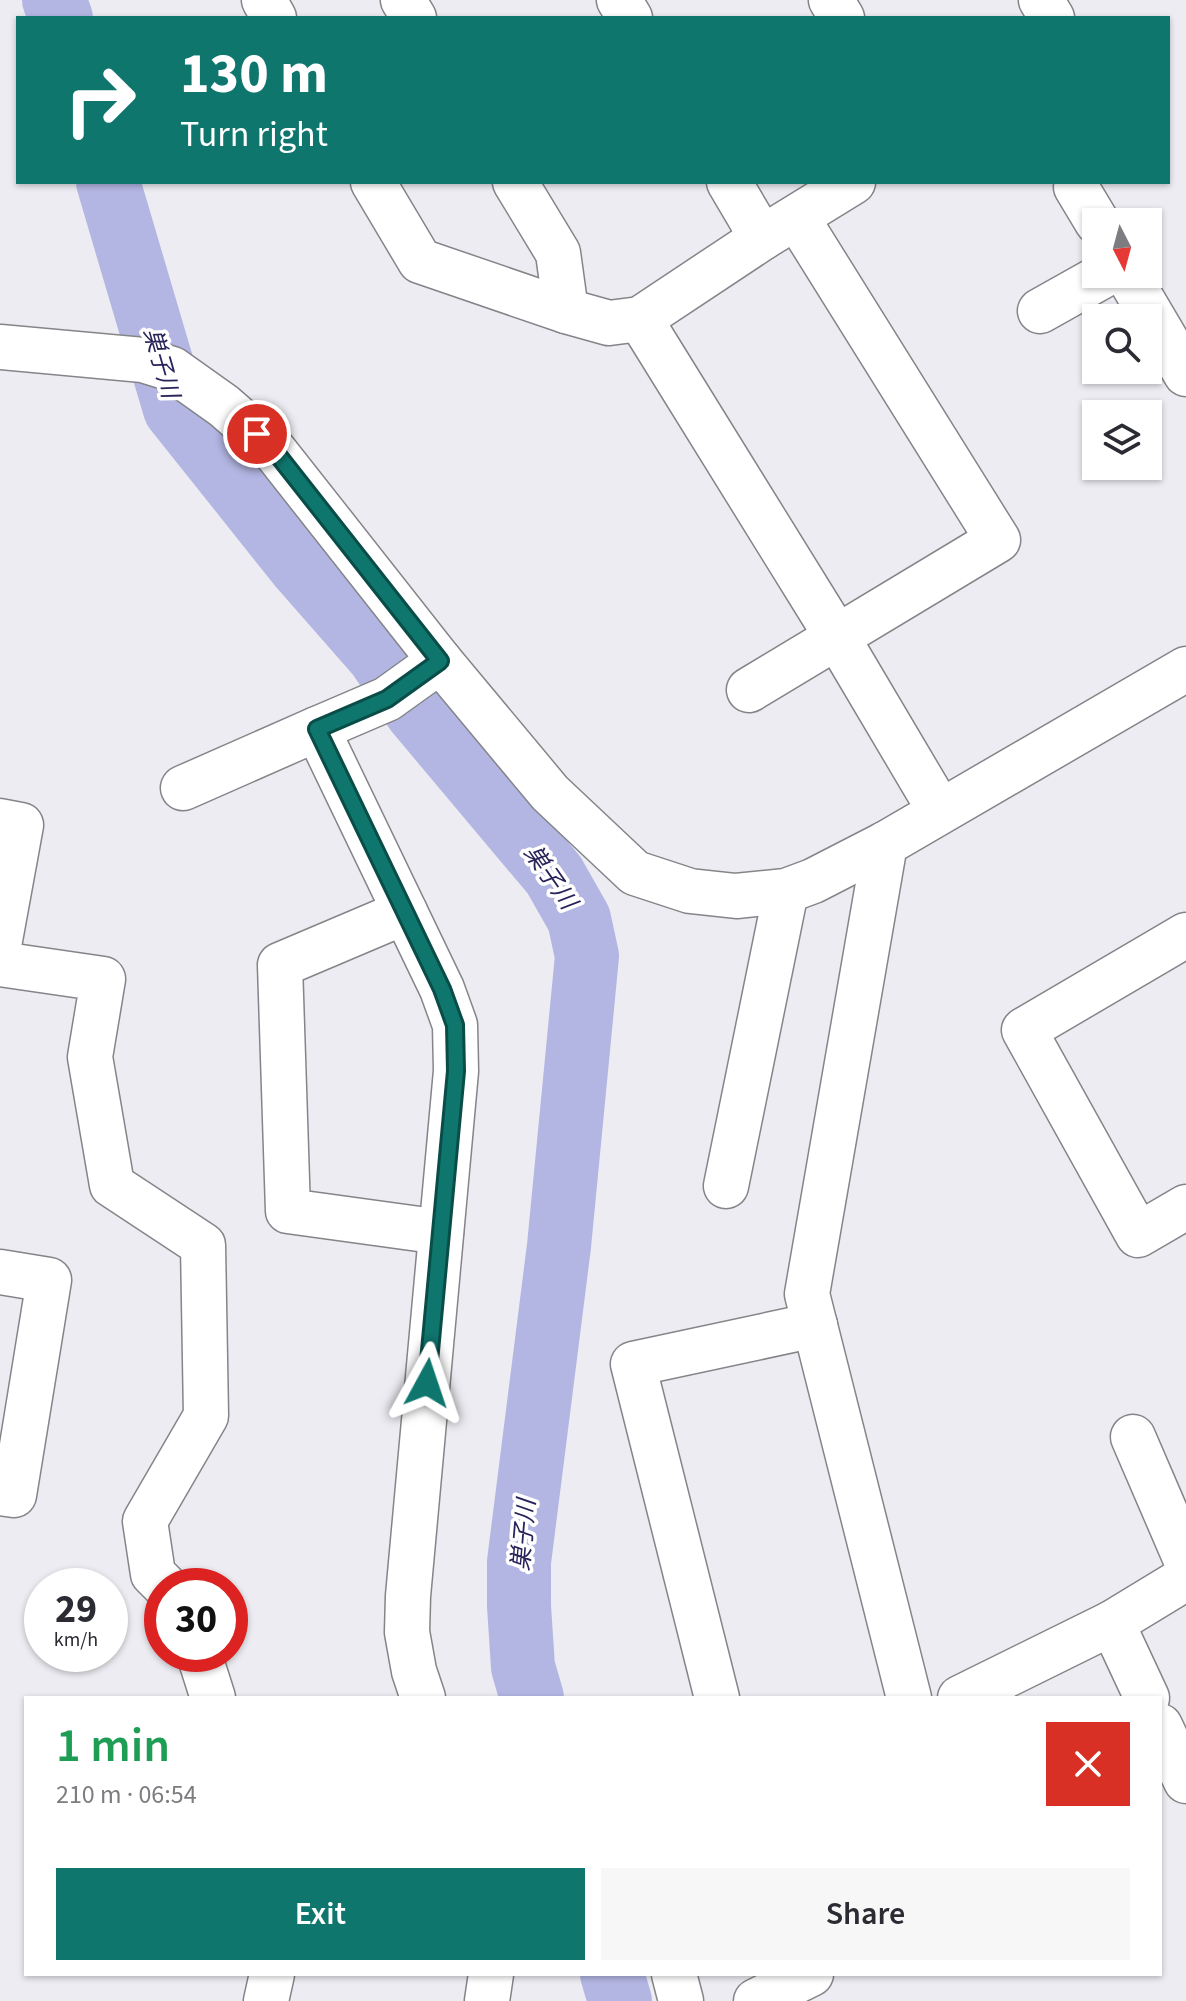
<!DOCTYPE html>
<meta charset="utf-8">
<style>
body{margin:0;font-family:"Source Sans 3","Noto Sans JP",sans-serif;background:#f7f7f7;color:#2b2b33;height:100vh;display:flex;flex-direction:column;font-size:30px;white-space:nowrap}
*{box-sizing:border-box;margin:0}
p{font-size:26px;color:#7c7c81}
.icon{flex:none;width:44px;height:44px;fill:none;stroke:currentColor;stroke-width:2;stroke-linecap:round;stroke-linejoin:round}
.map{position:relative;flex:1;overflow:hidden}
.sheet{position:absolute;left:24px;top:1696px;width:1138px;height:280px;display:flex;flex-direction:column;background:#fff;border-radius:0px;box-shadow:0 2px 6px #0004}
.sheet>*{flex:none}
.hud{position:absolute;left:16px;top:16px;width:1154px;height:168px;border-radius:0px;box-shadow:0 2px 6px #0004;background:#0f766e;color:#fff;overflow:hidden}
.needle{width:52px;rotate:174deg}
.tools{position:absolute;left:1082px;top:208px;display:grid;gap:16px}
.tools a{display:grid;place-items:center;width:80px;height:80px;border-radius:0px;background:#fff;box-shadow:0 2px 6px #0004;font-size:40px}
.speed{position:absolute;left:24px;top:1568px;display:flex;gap:16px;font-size:40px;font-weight:700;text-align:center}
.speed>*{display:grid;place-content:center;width:104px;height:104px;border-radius:50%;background:#fff;box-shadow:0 2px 6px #0004;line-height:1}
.speed small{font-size:20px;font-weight:400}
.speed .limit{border:12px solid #d22;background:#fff;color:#111}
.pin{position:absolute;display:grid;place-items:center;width:68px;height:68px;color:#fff;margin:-34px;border:4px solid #fff;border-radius:50%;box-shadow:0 2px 8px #0007}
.me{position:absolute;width:88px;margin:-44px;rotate:5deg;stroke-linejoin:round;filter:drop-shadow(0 0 6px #0008)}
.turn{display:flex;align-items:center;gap:28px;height:168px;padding:0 32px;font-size:36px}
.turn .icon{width:104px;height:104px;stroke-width:2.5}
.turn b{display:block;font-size:56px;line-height:68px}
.round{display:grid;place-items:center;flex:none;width:84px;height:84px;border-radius:0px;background:#f7f7f7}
.headline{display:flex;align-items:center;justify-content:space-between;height:136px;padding:0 32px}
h1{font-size:48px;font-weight:600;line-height:60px;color:#1e9e55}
.button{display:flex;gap:16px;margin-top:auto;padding:16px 32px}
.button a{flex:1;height:92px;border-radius:0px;background:#0f766e;color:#fff;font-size:32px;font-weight:600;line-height:92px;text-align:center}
.button a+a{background:#f7f7f7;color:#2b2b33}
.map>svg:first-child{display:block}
</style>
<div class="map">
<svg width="1186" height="2001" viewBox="0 0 1186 2001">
<rect width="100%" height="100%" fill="#ececf2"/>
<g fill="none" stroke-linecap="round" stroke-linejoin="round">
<g stroke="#b3b6e3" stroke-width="64">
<polyline points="54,0 61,18"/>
<polyline points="108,182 175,409 301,567 379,656 417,712 554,875 579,919 587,956 559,1246 519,1562 519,1606 523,1667 532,1698"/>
<polyline points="612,1974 620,2001"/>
</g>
<defs>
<g id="street">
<polyline points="264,0 274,18"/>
<polyline points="403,0 414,18"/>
<polyline points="619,0 630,18"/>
<polyline points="831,0 842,18"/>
<polyline points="1041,0 1052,18"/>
<polyline points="373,182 420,261 566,311 609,323 640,319 762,238 853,182"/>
<polyline points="515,182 558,253 566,311"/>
<polyline points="729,182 762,238"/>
<polyline points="1076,187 1097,222"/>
<polyline points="1127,274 1186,374"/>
<polyline points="1040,311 1106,274"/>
<polyline points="640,319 837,637 940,811"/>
<polyline points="0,347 143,360 172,369 224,406 273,449 440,661 550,793 635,873 690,891 736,896 786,891 813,881 885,844 1186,669"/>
<polyline points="749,690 998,540 797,218"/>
<polyline points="183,788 317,729"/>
<polyline points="0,821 21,825 0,940"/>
<polyline points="885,844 807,1294 909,1698"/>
<polyline points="405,912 280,965 288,1211 441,1232"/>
<polyline points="1186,935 1024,1030 1138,1235 1186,1207"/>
<polyline points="0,964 103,979 90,1057 112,1185 203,1245 206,1416 145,1521 153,1574 165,1586"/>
<polyline points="726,1186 786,891"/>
<polyline points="0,1272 49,1280 14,1495 0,1493"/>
<polyline points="1133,1437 1186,1560"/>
<polyline points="1112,1623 1147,1698"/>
<polyline points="199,1654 213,1698"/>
<polyline points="423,1698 414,1671 407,1632 408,1596 456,1071 455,1025 442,989 317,729 387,699 440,661"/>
<polyline points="717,1698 633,1364 815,1325"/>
<polyline points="960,1698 1112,1623 1186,1578"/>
<polyline points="1160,1726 1186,1781"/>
<polyline points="674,1974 681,2001"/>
<polyline points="266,2001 272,1974"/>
<polyline points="487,2001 491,1974"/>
<polyline points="756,2001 811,1974"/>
</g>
</defs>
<use href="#street" stroke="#848589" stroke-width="47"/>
<use href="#street" stroke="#fff" stroke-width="44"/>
</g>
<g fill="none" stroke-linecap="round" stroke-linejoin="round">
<defs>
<polyline id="route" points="257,434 273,449 440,661 387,699 317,729 442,989 455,1025 456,1071 427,1383"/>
</defs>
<use href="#route" stroke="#0a4d48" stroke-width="20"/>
<use href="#route" stroke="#0f766e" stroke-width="14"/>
</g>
<g text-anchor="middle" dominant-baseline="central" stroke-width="7" stroke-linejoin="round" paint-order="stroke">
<g font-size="24" font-style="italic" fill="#28245a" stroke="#fff">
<text transform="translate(161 363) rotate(74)">巣子川</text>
<text transform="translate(550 877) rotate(55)">巣子川</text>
<text transform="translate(524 1535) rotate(-85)">巣子川</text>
</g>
</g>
</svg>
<div class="tools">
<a><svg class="needle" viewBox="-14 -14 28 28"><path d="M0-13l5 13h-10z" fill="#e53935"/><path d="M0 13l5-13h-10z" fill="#7c7c81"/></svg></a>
<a><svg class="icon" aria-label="search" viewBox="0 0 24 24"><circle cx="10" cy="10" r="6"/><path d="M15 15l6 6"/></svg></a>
<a><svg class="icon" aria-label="layers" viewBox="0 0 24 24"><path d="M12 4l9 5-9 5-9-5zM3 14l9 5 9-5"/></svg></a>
</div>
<div class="speed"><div>29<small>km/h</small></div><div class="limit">30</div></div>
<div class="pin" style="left:257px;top:434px;background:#d93025"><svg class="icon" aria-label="arrive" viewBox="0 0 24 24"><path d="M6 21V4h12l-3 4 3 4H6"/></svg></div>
<svg class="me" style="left:427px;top:1383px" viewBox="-20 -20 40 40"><path d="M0-17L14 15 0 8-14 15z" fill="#0f766e" stroke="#fff" stroke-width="4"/></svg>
<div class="hud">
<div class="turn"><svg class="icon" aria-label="right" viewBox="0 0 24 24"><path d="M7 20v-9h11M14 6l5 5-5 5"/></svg><div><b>130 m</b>Turn right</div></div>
</div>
<section class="sheet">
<div class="headline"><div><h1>1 min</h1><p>210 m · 06:54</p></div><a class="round" style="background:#d93025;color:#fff"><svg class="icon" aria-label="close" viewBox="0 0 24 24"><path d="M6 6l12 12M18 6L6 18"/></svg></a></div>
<div class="button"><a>Exit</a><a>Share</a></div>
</section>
</div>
